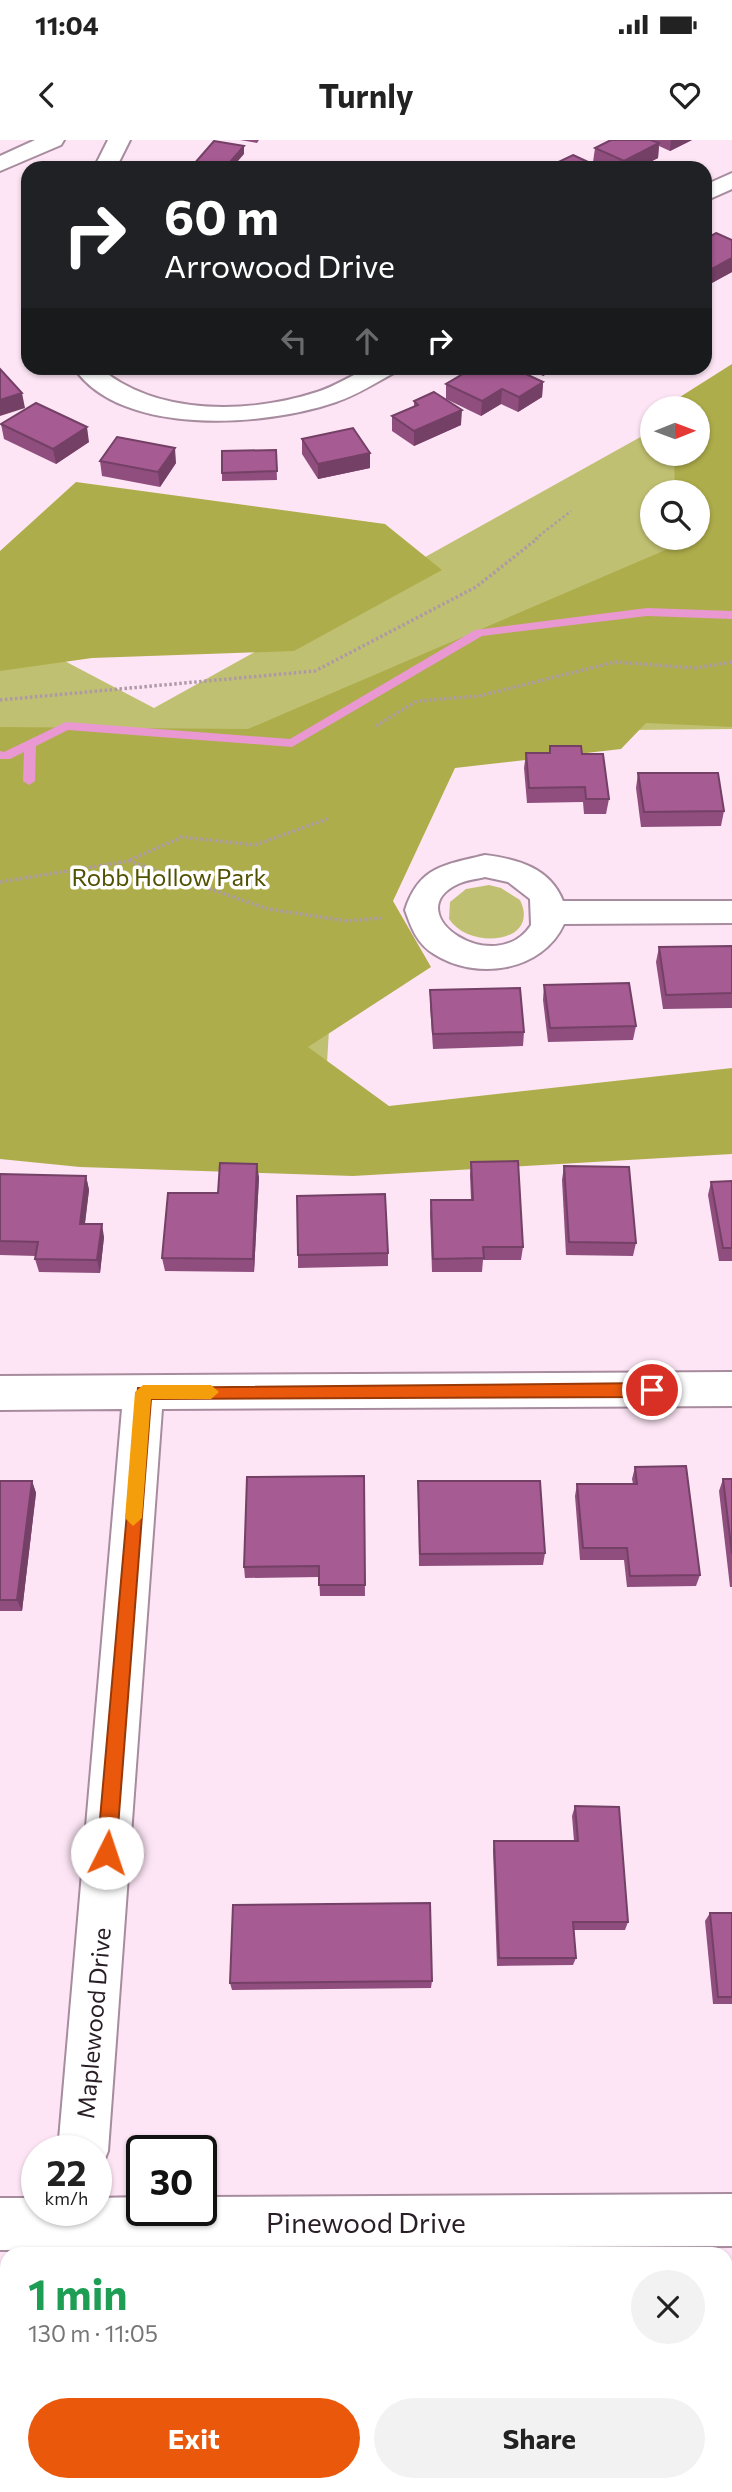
<!DOCTYPE html>
<meta charset="utf-8">
<style>
body{margin:0;font-family:Commissioner,sans-serif;background:#f2f2f2;color:#222;height:100vh;display:flex;flex-direction:column;font-size:26px;white-space:nowrap}
*{box-sizing:border-box;margin:0}
p{font-size:23px;color:#767676}
.icon{flex:none;width:38px;height:38px;fill:none;stroke:currentColor;stroke-width:2;stroke-linecap:round;stroke-linejoin:round}
.map{position:relative;flex:1;overflow:hidden}
.drawer{position:absolute;left:0px;top:2107px;width:733px;height:245px;display:flex;flex-direction:column;background:#fff;border-radius:21px 21px 0 0;box-shadow:0 2px 5px #0004}
.drawer>*{flex:none}
.top-card{position:absolute;left:21px;top:21px;width:691px;height:214px;border-radius:21px;box-shadow:0 2px 5px #0004;background:#202124;color:#fff;overflow:hidden}
.needle{width:46px;rotate:89deg}
.buttons{position:absolute;left:640px;top:256px;display:grid;gap:14px}
.buttons a{display:grid;place-items:center;width:70px;height:70px;border-radius:50%;background:#fff;box-shadow:0 2px 5px #0004;font-size:35px}
.speed{position:absolute;left:21px;top:1995px;display:flex;gap:14px;font-size:35px;font-weight:700;text-align:center}
.speed>*{display:grid;place-content:center;width:91px;height:91px;border-radius:50%;background:#fff;box-shadow:0 2px 5px #0004;line-height:1}
.speed small{font-size:18px;font-weight:400}
.speed .limit{border:4px solid #111;border-radius:10px;background:#fff;color:#111}
.pin{position:absolute;display:grid;place-items:center;width:60px;height:60px;color:#fff;margin:-30px;border:4px solid #fff;border-radius:50%;box-shadow:0 2px 7px #0007}
.me{position:absolute;width:77px;margin:-38px;rotate:4deg;stroke-linejoin:round;filter:drop-shadow(0 0 5px #0008)}
.turn{display:flex;align-items:center;gap:24px;height:147px;padding:0 28px;font-size:32px}
.turn .icon{width:91px;height:91px;stroke-width:2.5}
.turn b{display:block;font-size:49px;line-height:60px}
.lanes{display:flex;align-items:center;height:66px;padding:0 28px;background:#0003;justify-content:center;gap:35px;direction:ltr}
.lanes .off{opacity:.35}
.round{display:grid;place-items:center;flex:none;width:74px;height:74px;border-radius:37px;background:#f2f2f2}
.headline{display:flex;align-items:center;justify-content:space-between;height:119px;padding:0 28px}
h1{font-size:42px;font-weight:700;line-height:52px;color:#1e9e55}
.button{display:flex;gap:14px;margin-top:auto;padding:14px 28px}
.button a{flex:1;height:80px;border-radius:42px;background:#ea580c;color:#fff;font-size:28px;font-weight:700;line-height:80px;text-align:center}
.button a+a{background:#f2f2f2;color:#222}
.status{display:flex;justify-content:space-between;align-items:center;height:49px;padding:0 35px;background:#fff;direction:ltr}
.status svg{height:19px;fill:currentColor}
header{display:flex;justify-content:space-between;align-items:center;height:91px;padding:0 28px;background:#fff;font-size:32px;font-weight:700}
.map>svg:first-child{display:block}
</style>
<div class="status"><b>11:04</b><svg viewBox="0 0 49 12"><path d="M0 12V9h3v3zM5 12V6h3v6zM10 12V3h3v9zM15 12V0h3v12zM26 1h20v11H26zM47 4h2v5h-2z"/></svg></div>
<header><svg class="icon" aria-label="back" viewBox="0 0 24 24"><path d="M15 5l-7 7 7 7"/></svg>Turnly<svg class="icon" aria-label="heart" viewBox="0 0 24 24"><path d="M12 20l-8-8c-3-5 5-10 8-4 3-6 11-1 8 4z"/></svg></header>
<div class="map">
<svg width="732" height="2352" viewBox="0 0 732 2352">
<rect width="100%" height="100%" fill="#fde5f5"/>
<g fill="#c0c072" fill-rule="evenodd">
<path d="M732,250V589L347,593L323,989L0,993V487L154,568L653,290V313H698V268ZM653,352H698V397H653Z"/>
<path d="M489,745L501,748L520,760C541,803 470,811 449,779L450,762L466,749Z"/>
</g>
<g fill="#aead4b">
<polygon points="732,224 732,587 646,583 621,609 455,628 393,761 431,827 308,907 389,966 732,928 732,1014 353,1036 80,1027 0,1019 0,587 248,589 677,405 677,397 698,397 698,352 675,352 674,313 698,313 698,268 672,268 672,262"/>
<polygon points="76,342 385,384 442,430 294,511 92,518 0,531 0,411"/>
</g>
<g fill="none" stroke-linecap="round" stroke-linejoin="round">
<polygon fill="#e998d2" fill-rule="evenodd" points="647,468 732,471 732,479 647,476 482,496 292,607 68,590 36,606 35,641 29,645 23,641 24,612 10,619 0,619 0,611 4,612 66,582 290,599 475,490"/>
<defs>
<g id="minor">
<polygon points="35,0 64,0 61,5 0,31 0,16"/>
<polygon points="108,0 130,0 116,28 94,28"/>
<polygon points="732,33 732,49 705,61 705,45"/>
<path d="M74,228H100C157,276 249,274 317,252C350,241 360,224 397,228L394,233C375,243 357,255 336,262C267,286 122,298 74,228Z"/>
<path d="M485,715C518,719 550,728 563,761H732V783L564,784C542,832 476,841 434,814C417,804 411,787 405,770C419,726 445,725 485,715ZM485,737L508,742L530,759L531,785C495,840 396,773 458,744C466,740 477,739 485,737Z"/>
<polygon points="732,1232 732,1266 162,1269 108,2011 101,2029 96,2031 96,2011 58,2011 122,1269 0,1270 0,1236"/>
<polygon points="732,2054 732,2106 0,2110 0,2058 37,2058 37,2070 96,2070 96,2058 142,2057 142,2070 201,2070 201,2057"/>
<polygon points="30,2345 86,2345 85,2352 29,2352"/>
</g>
</defs>
<use href="#minor" stroke="#a78b9e" stroke-width="4"/>
<polyline stroke="#ae9aa7" stroke-width="2.5" stroke-dasharray="2.5 2.5" stroke-linecap="butt" points="535,399 571,371"/>
<g stroke="#ae9aa7" stroke-width="3.5" stroke-dasharray="2.5 2.5" stroke-linecap="butt">
<polyline points="0,560 315,531 476,447 538,398"/>
<polyline points="376,586 417,561 479,556 615,522 695,528 732,522"/>
<polyline points="130,720 182,697 255,705 330,678"/>
<polyline points="0,742 129,721 268,769 347,781 381,778"/>
</g>
<use href="#minor" fill="#fff" fill-rule="evenodd"/>
</g>
<g fill="#8f4e7e">
<polygon points="240,0 259,0 257,3"/>
<polygon points="611,0 692,0 670,11 659,6 658,18 638,28 606,28 593,22 595,8"/>
<polygon points="705,99 732,100 732,132 710,144 705,142"/>
<polygon points="528,228 557,228 543,236"/>
<polygon points="543,242 542,257 518,272 501,264 481,276 446,259 446,244"/>
<polygon points="414,261 461,285 414,306 392,291 392,276 414,266"/>
<polygon points="1,284 89,302 56,324 4,299"/>
<polygon points="302,299 370,328 318,339 302,314"/>
<polygon points="276,310 277,340 222,341 222,333"/>
<polygon points="100,321 176,323 160,347 102,336"/>
<polygon points="550,606 582,614 609,659 606,674 584,674 583,662 527,663 524,628 526,613 549,613"/>
<polygon points="638,633 724,671 721,686 641,687 636,648"/>
<polygon points="732,806 732,868 663,869 656,822 659,807"/>
<polygon points="544,845 636,886 633,900 548,902 543,860"/>
<polygon points="430,850 524,892 523,906 433,909 430,865"/>
<polygon points="471,1022 523,1107 521,1120 483,1120 482,1132 432,1132 430,1073 431,1060 471,1060 470,1035"/>
<polygon points="564,1026 636,1103 633,1116 566,1115 562,1040"/>
<polygon points="0,1034 86,1036 89,1050 85,1084 104,1097 100,1133 39,1132 35,1119 36,1116 0,1115"/>
<polygon points="259,1037 254,1132 165,1131 162,1118 218,1053"/>
<polygon points="732,1041 732,1121 719,1121 708,1055 711,1042"/>
<polygon points="388,1113 388,1126 298,1128 298,1115"/>
<polygon points="635,1327 700,1435 696,1446 627,1447 624,1420 580,1420 575,1356 577,1344 633,1344 632,1339"/>
<polygon points="364,1336 365,1456 320,1456 319,1437 245,1438 244,1427"/>
<polygon points="723,1339 732,1339 732,1447 730,1447 719,1351"/>
<polygon points="0,1341 32,1341 36,1353 22,1471 0,1471"/>
<polygon points="418,1341 545,1413 543,1425 419,1426"/>
<polygon points="575,1666 628,1782 625,1790 574,1790 576,1818 573,1825 497,1826 493,1710 494,1701 574,1701 572,1676"/>
<polygon points="710,1773 732,1773 732,1864 713,1864 705,1781"/>
<polygon points="432,1841 431,1848 232,1850 230,1843"/>
</g>
<g fill="#744066">
<polygon points="671,0 692,0 670,11"/>
<polygon points="659,3 658,18 638,28 624,28 624,21"/>
<polygon points="244,6 244,14 232,28 225,28"/>
<polygon points="732,118 732,132 710,144 712,129"/>
<polygon points="543,228 557,228 543,236"/>
<polygon points="543,242 542,257 518,272 519,257"/>
<polygon points="502,249 501,264 481,276 482,261"/>
<polygon points="22,253 25,268 0,276 0,260"/>
<polygon points="462,270 461,285 414,306 414,291"/>
<polygon points="87,287 89,302 56,324 53,309"/>
<polygon points="175,308 176,323 160,347 158,332"/>
<polygon points="370,313 370,328 318,339 318,324"/>
<polygon points="257,1024 259,1037 254,1132 253,1119"/>
<polygon points="86,1036 89,1050 83,1097 80,1084"/>
<polygon points="102,1084 104,1097 100,1133 97,1120"/>
<polygon points="32,1341 36,1353 22,1471 17,1460"/>
</g>
<g fill="#a65b92" stroke="#744066" stroke-width="2">
<polygon points="611,0 651,0 659,3 624,21 595,8"/>
<polygon points="214,1 244,6 225,28 209,28 193,25"/>
<polygon points="573,15 601,28 546,28"/>
<polygon points="716,93 732,100 732,118 712,129 705,126 705,99"/>
<polygon points="473,228 513,228 543,242 519,257 502,249 482,261 446,244"/>
<polygon points="0,229 22,253 0,260"/>
<polygon points="434,252 462,270 414,291 392,276 418,265 414,261"/>
<polygon points="36,263 87,287 53,309 1,284"/>
<polygon points="353,288 370,313 318,324 302,299"/>
<polygon points="117,297 175,308 158,332 100,321"/>
<polygon points="276,310 277,331 222,333 222,311"/>
<polygon points="550,606 581,606 582,614 603,614 609,659 586,659 585,647 529,648 526,613 550,613"/>
<polygon points="638,633 718,633 724,671 644,672"/>
<polygon points="732,806 732,853 666,855 659,807"/>
<polygon points="629,843 636,886 550,888 544,845"/>
<polygon points="520,848 524,892 433,894 430,850"/>
<polygon points="518,1021 523,1107 483,1107 484,1118 433,1119 431,1060 473,1060 471,1022"/>
<polygon points="220,1023 257,1024 253,1119 162,1118 168,1053 218,1053"/>
<polygon points="564,1026 629,1027 636,1103 569,1102"/>
<polygon points="0,1034 86,1036 80,1084 102,1084 97,1120 35,1119 38,1102 0,1101"/>
<polygon points="732,1041 732,1108 723,1108 711,1042"/>
<polygon points="385,1054 388,1113 298,1115 297,1056"/>
<polygon points="686,1326 700,1435 630,1436 627,1408 583,1408 577,1344 637,1344 635,1327"/>
<polygon points="364,1336 365,1445 319,1445 319,1426 244,1427 247,1337"/>
<polygon points="723,1339 732,1339 732,1414"/>
<polygon points="0,1341 32,1341 17,1460 0,1460"/>
<polygon points="418,1341 540,1341 545,1413 420,1414"/>
<polygon points="575,1666 619,1667 628,1782 573,1782 576,1818 499,1818 494,1701 578,1701"/>
<polygon points="430,1763 432,1841 230,1843 233,1765"/>
<polygon points="710,1773 732,1773 732,1857 718,1857"/>
<rect x="211" y="2345" width="236" height="7"/>
<polygon points="511,2345 714,2345 715,2352 511,2352"/>
</g>
<polygon fill="#ea580c" stroke="#983908" stroke-width="2" points="652,1243 660,1250 652,1257 151,1259 116,1713 114,1720 107,1722 100,1720 97,1713 138,1248"/>
<polygon fill="#f59e0b" points="143,1245 211,1245 219,1252 211,1259 151,1259 142,1378 133,1386 125,1378 135,1252"/>
<g text-anchor="middle" dominant-baseline="central" stroke-width="7" stroke-linejoin="round" paint-order="stroke">
<g font-size="24" fill="#525001" stroke="#fff">
<text x="169" y="736">Robb Hollow Park</text>
</g>
<g font-size="24" fill="#291e26" stroke="#fff">
<text transform="translate(93 1883) rotate(-85)">Maplewood Drive</text>
</g>
<g font-size="28" fill="#291e26" stroke="#fff">
<text x="366" y="2082">Pinewood Drive</text>
</g>
</g>
</svg>
<div class="buttons">
<a><svg class="needle" viewBox="-14 -14 28 28"><path d="M0-13l5 13h-10z" fill="#e53935"/><path d="M0 13l5-13h-10z" fill="#767676"/></svg></a>
<a><svg class="icon" aria-label="search" viewBox="0 0 24 24"><circle cx="10" cy="10" r="6"/><path d="M15 15l6 6"/></svg></a>
</div>
<div class="speed"><div>22<small>km/h</small></div><div class="limit">30</div></div>
<div class="pin" style="left:652px;top:1250px;background:#d93025"><svg class="icon" aria-label="arrive" viewBox="0 0 24 24"><path d="M6 21V4h12l-3 4 3 4H6"/></svg></div>
<svg class="me" style="left:107px;top:1713px" viewBox="-20 -20 40 40"><circle r="19" fill="#fff"/><path d="M0-13L10 11 0 6-10 11z" fill="#ea580c"/></svg>
<div class="top-card">
<div class="turn"><svg class="icon" aria-label="right" viewBox="0 0 24 24"><path d="M7 20v-9h11M14 6l5 5-5 5"/></svg><div><b>60 m</b>Arrowood Drive</div></div>
<div class="lanes"><svg class="icon off" aria-label="left" viewBox="0 0 24 24"><path d="M17 20v-9H6M10 6l-5 5 5 5"/></svg><svg class="icon off" aria-label="ahead" viewBox="0 0 24 24"><path d="M12 20V5M6 11l6-6 6 6"/></svg><svg class="icon" aria-label="right" viewBox="0 0 24 24"><path d="M7 20v-9h11M14 6l5 5-5 5"/></svg></div>
</div>
<section class="drawer">
<div class="headline"><div><h1>1 min</h1><p>130 m · 11:05</p></div><a class="round"><svg class="icon" aria-label="close" viewBox="0 0 24 24"><path d="M6 6l12 12M18 6L6 18"/></svg></a></div>
<div class="button"><a>Exit</a><a>Share</a></div>
</section>
</div>
